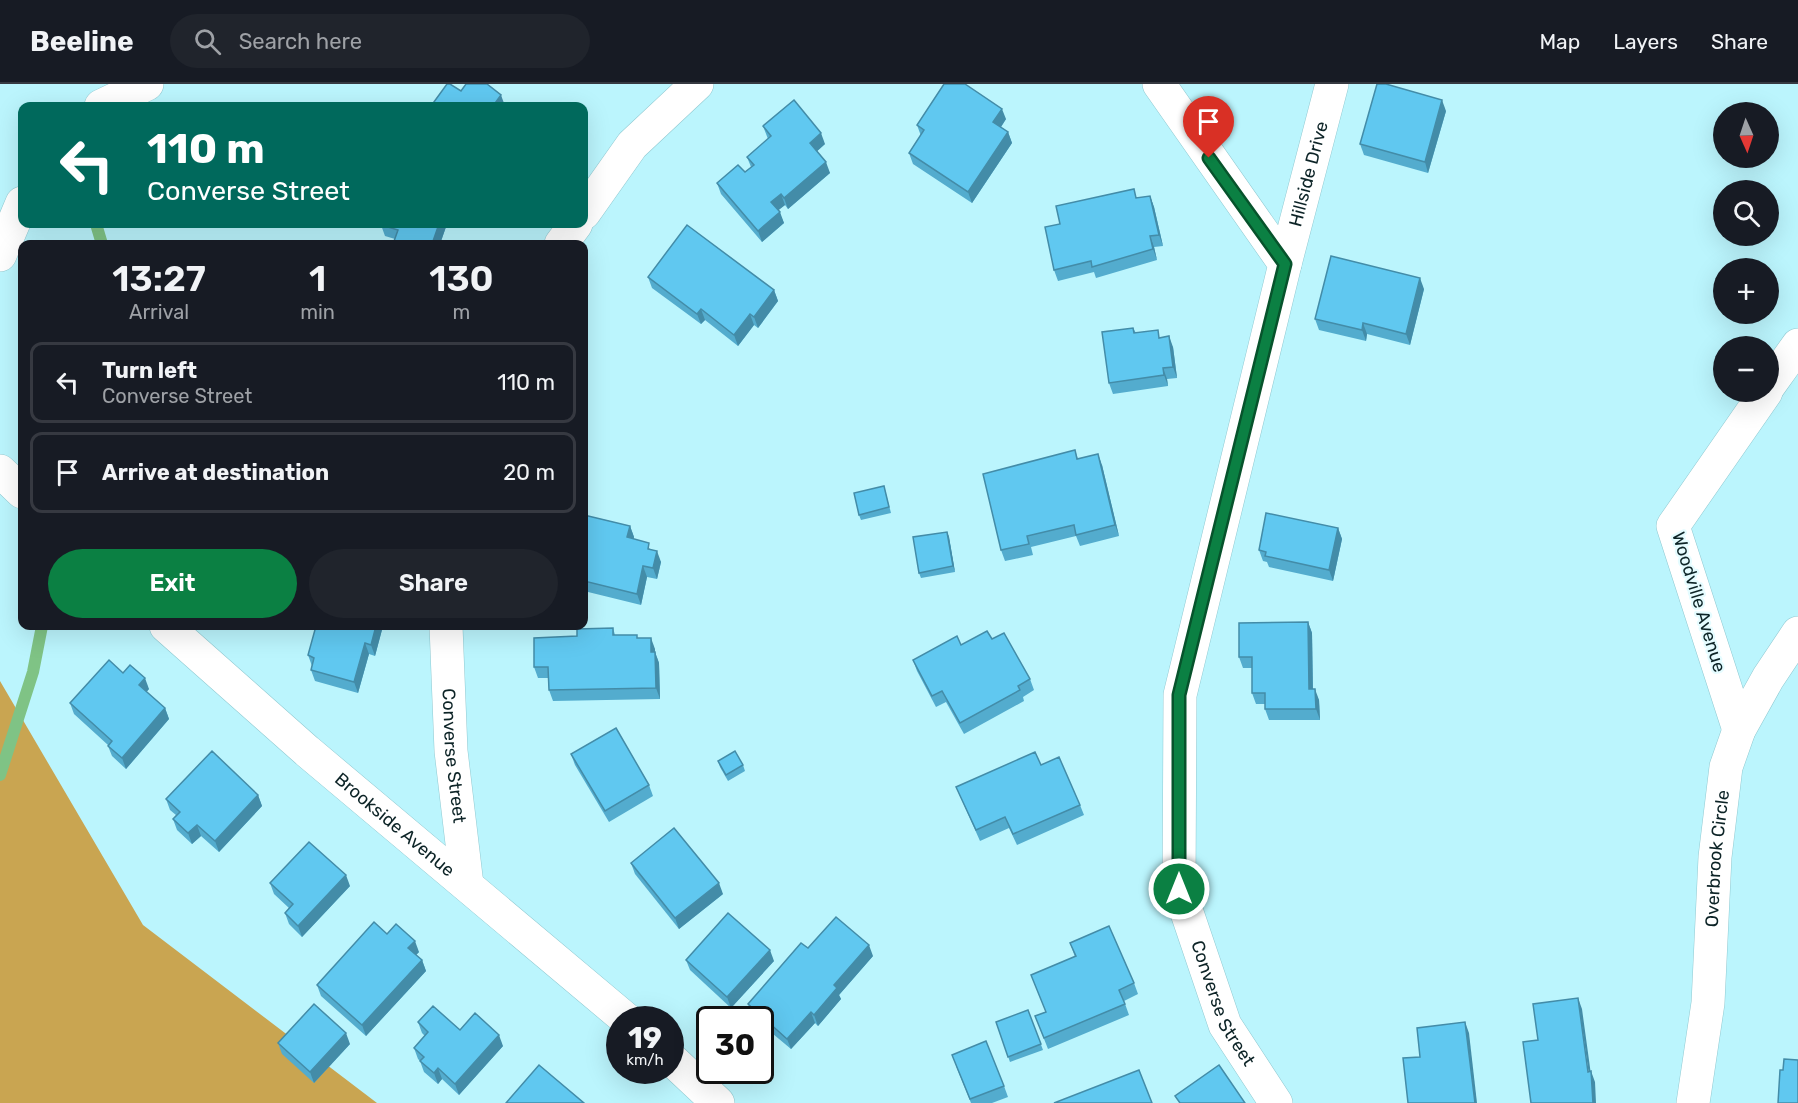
<!DOCTYPE html>
<meta charset="utf-8">
<style>
body{margin:0;font-family:Rubik,sans-serif;background:#20242c;color:#f1f3f6;height:100vh;display:flex;flex-direction:column;font-size:22px;white-space:nowrap}
*{box-sizing:border-box;margin:0}
p{font-size:20px;color:#9ea1a6}
.icon{flex:none;width:33px;height:33px;fill:none;stroke:currentColor;stroke-width:2;stroke-linecap:round;stroke-linejoin:round}
.map{position:relative;flex:1;overflow:hidden}
.sheet{position:absolute;left:18px;top:156px;width:570px;height:390px;display:flex;flex-direction:column;background:#171b24;border-radius:12px;box-shadow:0 6px 24px #0002}
.sheet>*{flex:none}
.banner{position:absolute;left:18px;top:18px;width:570px;height:126px;border-radius:12px;box-shadow:0 6px 24px #0002;background:#00695c;color:#fff;overflow:hidden}
.needle{width:39px;rotate:177deg}
.tools{position:absolute;left:1713px;top:18px;display:grid;gap:12px}
.tools a{display:grid;place-items:center;width:66px;height:66px;border-radius:50%;background:#171b24;box-shadow:0 6px 24px #0002;font-size:30px}
.speed{position:absolute;left:606px;top:922px;display:flex;gap:12px;font-size:30px;font-weight:700;text-align:center}
.speed>*{display:grid;place-content:center;width:78px;height:78px;border-radius:50%;background:#171b24;box-shadow:0 6px 24px #0002;line-height:1}
.speed small{font-size:15px;font-weight:400}
.speed .limit{border:3px solid #111;border-radius:9px;background:#fff;color:#111}
.pin{position:absolute;display:grid;place-items:center;width:51px;height:51px;color:#fff;margin:-62px -26px;border-radius:50% 50% 50% 0;rotate:-45deg;box-shadow:0 0 6px #0007}
.pin .icon{rotate:45deg}
.me{position:absolute;width:66px;margin:-33px;rotate:0deg;stroke-linejoin:round;filter:drop-shadow(0 0 4px #0008)}
.turn{display:flex;align-items:center;gap:21px;height:126px;padding:0 30px;font-size:27px}
.turn .icon{width:78px;height:78px;stroke-width:2.5}
.turn b{display:block;font-size:42px;line-height:51px}
.eta{display:flex;justify-content:space-evenly;align-items:center;height:102px;text-align:center}
.eta b{font-size:36px;font-weight:600;line-height:42px}
.primary-button{display:flex;gap:12px;margin-top:auto;padding:12px 30px}
.primary-button a{flex:1;height:69px;border-radius:36px;background:#0b8043;color:#fff;font-size:24px;font-weight:600;line-height:69px;text-align:center}
.primary-button a+a{background:#20242c;color:#f1f3f6}
ul{padding:0;list-style:none}
li{display:flex;align-items:center;gap:18px;height:81px;margin:0 12px 9px;padding:0 18px;border:3px solid #363941;border-radius:12px}
li div{flex:1}
li b{display:block;font-size:22px}
li em{font-style:normal}
header{display:flex;align-items:center;gap:36px;box-sizing:border-box;height:84px;padding:0 30px;background:#171b24;border-bottom:2px solid #363941}
header strong{font-size:28px}
nav{display:flex;gap:33px;margin-inline-start:auto;font-size:21px}
.search{width:420px;height:54px;background:#20242c;display:flex;align-items:center;gap:15px;box-sizing:border-box;padding:0 21px;border-radius:33px;color:#9ea1a6;font-size:22px}
.map>svg:first-child{display:block}
</style>
<header>
<strong>Beeline</strong>
<div class="search"><svg class="icon" aria-label="search" viewBox="0 0 24 24"><circle cx="10" cy="10" r="6"/><path d="M15 15l6 6"/></svg>Search here</div>
<nav><a>Map</a><a>Layers</a><a>Share</a></nav>
</header>
<div class="map">
<svg width="1798" height="1019" viewBox="0 0 1798 1019">
<rect width="100%" height="100%" fill="#bbf5fd"/>
<polygon fill="#c9a551" points="0,597 143,841 377,1019 0,1019"/>
<g fill="none" stroke-linecap="round" stroke-linejoin="round">
<g stroke="#7fc385" stroke-width="12">
<polyline points="96,140 102,160"/>
<polyline points="0,691 33,588 42,542"/>
</g>
<defs>
<g id="street">
<path id="s1" d="M1159,0L1285,180L1180,611L1179,805L1225,941L1276,1019"/>
<polyline points="101,22 147,0"/>
<polyline points="584,129 632,61 697,0"/>
<polyline points="561,160 576,140"/>
<polyline points="0,171 22,119"/>
<path id="s2" d="M1285,180L1332,0"/>
<polyline points="1768,303 1798,261"/>
<polyline points="0,387 22,408"/>
<path id="s3" d="M166,542L307,667L627,936"/>
<path id="s4" d="M446,542L451,667L467,801"/>
<polyline points="1739,646 1673,442 1766,308"/>
<polyline points="670,974 718,1019"/>
<path id="s5" d="M1693,1019L1708,919L1715,773L1726,683L1739,646L1768,594L1798,549"/>
</g>
</defs>
<use href="#street" stroke="#90c9d1" stroke-width="34"/>
<use href="#street" stroke="#fff" stroke-width="33"/>
</g>
<g fill="#53acce">
<polygon points="1446,27 1428,89 1364,71 1360,60"/>
<polygon points="1006,35 1001,43 1008,48 1012,59 972,119 913,80 909,69 921,52 917,41"/>
<polygon points="763,42 825,60 817,67 830,89 788,125 785,121 778,126 784,139 762,158 721,110 717,99 745,88 751,83 747,73 768,55"/>
<polygon points="1150,112 1154,123 1163,162 1154,163 1157,176 1096,194 1094,188 1058,197 1054,186 1060,140 1138,114"/>
<polygon points="447,140 440,160 393,160 395,155 385,152 381,141"/>
<polygon points="648,193 774,206 778,217 758,244 754,241 738,262 705,236 701,240 652,204"/>
<polygon points="1424,205 1410,261 1367,250 1366,257 1319,246 1315,235"/>
<polygon points="1133,244 1136,249 1161,254 1173,263 1177,294 1167,295 1168,302 1113,310 1109,299"/>
<polygon points="1075,366 1078,375 1102,381 1119,452 1080,462 1076,452 1031,463 1033,471 1005,477 1001,466"/>
<polygon points="884,402 891,429 861,436 859,431"/>
<polygon points="584,431 630,442 634,453 633,455 652,466 661,478 657,495 647,493 641,521 584,507"/>
<polygon points="1338,444 1342,455 1333,497 1269,483 1267,478 1263,477 1259,466"/>
<polygon points="947,448 949,453 955,488 921,494 919,489"/>
<polygon points="1308,538 1312,549 1313,605 1319,616 1320,636 1269,636 1265,625 1265,620 1256,620 1252,609 1252,584 1243,584 1239,573"/>
<polygon points="316,542 383,542 375,572 369,570 358,609 315,597 311,586 312,582 308,571"/>
<polygon points="613,544 615,551 638,554 655,565 655,568 659,579 660,615 553,617 549,606 548,594 538,594 534,583 577,552"/>
<polygon points="992,555 1030,595 1034,606 1023,613 1024,617 964,650 946,618 936,623 917,587 913,576 961,561"/>
<polygon points="123,589 149,605 146,608 165,624 169,635 126,685 112,672 108,662 108,661 74,630 70,619"/>
<polygon points="571,670 649,701 653,712 609,738 575,681"/>
<polygon points="718,677 743,681 745,687 728,697 720,683"/>
<polygon points="1041,681 1080,721 1084,731 1017,761 1009,744 980,757 956,703"/>
<polygon points="258,711 262,722 219,768 201,752 192,760 177,746 173,735 176,731 170,726 166,715"/>
<polygon points="631,779 723,810 679,845 635,790"/>
<polygon points="270,799 350,802 302,853 289,840 285,829 289,824 274,810"/>
<polygon points="387,850 419,868 416,871 422,876 426,887 366,952 321,912 317,901"/>
<polygon points="1070,859 1134,899 1138,910 1124,917 1129,931 1048,965 1035,932 1046,928 1031,891 1075,873"/>
<polygon points="808,864 873,872 839,911 841,915 818,942 815,939 791,965 760,939 760,936 757,936 752,931 748,920"/>
<polygon points="686,876 774,877 731,924 690,886"/>
<polygon points="1028,926 1043,966 1010,978 996,938"/>
<polygon points="418,938 460,946 503,962 459,1011 442,995 438,1000 424,988 420,977 418,975 414,964 425,952 422,949"/>
<polygon points="278,959 350,960 314,999 282,970"/>
<polygon points="956,982 1004,1002 1008,1013 992,1019 971,1019"/>
</g>
<g fill="#438ca8">
<polygon points="501,11 505,22 493,22"/>
<polygon points="1442,16 1446,27 1428,89 1425,78"/>
<polygon points="1002,25 1006,35 997,49 993,38"/>
<polygon points="1008,48 1012,59 972,119 968,108"/>
<polygon points="821,49 825,60 814,70 810,59"/>
<polygon points="826,78 830,89 788,125 784,114"/>
<polygon points="781,110 785,121 775,129 771,118"/>
<polygon points="1150,112 1154,123 1163,162 1159,151"/>
<polygon points="780,128 784,139 762,158 758,147"/>
<polygon points="439,140 447,140 440,160 432,160"/>
<polygon points="1150,152 1154,163 1157,176 1153,165"/>
<polygon points="1420,194 1424,205 1410,261 1406,250"/>
<polygon points="774,206 778,217 758,244 754,233"/>
<polygon points="701,225 705,236 701,240 697,230"/>
<polygon points="750,230 754,241 738,262 734,251"/>
<polygon points="1363,239 1367,250 1366,257 1362,246"/>
<polygon points="1169,252 1173,263 1177,294 1173,283"/>
<polygon points="1163,284 1167,295 1168,302 1164,291"/>
<polygon points="1098,370 1102,381 1119,452 1115,441"/>
<polygon points="630,442 634,453 631,464 627,453"/>
<polygon points="1338,444 1342,455 1333,497 1329,486"/>
<polygon points="947,448 949,453 955,488 953,482"/>
<polygon points="657,467 661,478 657,495 653,484"/>
<polygon points="643,482 647,493 641,521 637,510"/>
<polygon points="1308,538 1312,549 1313,616 1309,605"/>
<polygon points="376,542 383,542 375,572 371,561"/>
<polygon points="651,554 655,565 655,579 651,568"/>
<polygon points="365,559 369,570 358,609 354,598"/>
<polygon points="655,568 659,579 660,615 656,604"/>
<polygon points="145,594 149,605 143,612 139,601"/>
<polygon points="1315,605 1319,616 1320,636 1316,625"/>
<polygon points="165,624 169,635 126,685 122,674"/>
<polygon points="258,711 262,722 219,768 215,757"/>
<polygon points="197,741 201,752 192,760 188,749"/>
<polygon points="346,791 350,802 302,853 298,842"/>
<polygon points="719,799 723,810 679,845 675,834"/>
<polygon points="415,857 419,868 412,875 408,864"/>
<polygon points="869,861 873,872 839,911 841,915 818,942 814,931 834,901"/>
<polygon points="770,866 774,877 731,924 727,913"/>
<polygon points="422,876 426,887 366,952 362,941"/>
<polygon points="1578,914 1582,925 1592,998 1591,987 1595,998 1596,1019 1593,1019"/>
<polygon points="811,928 815,939 791,965 787,955"/>
<polygon points="1465,938 1469,949 1477,1019 1475,1019"/>
<polygon points="346,949 350,960 314,999 310,988"/>
<polygon points="499,951 503,962 459,1011 455,1000"/>
<polygon points="438,984 442,995 438,1000 434,989"/>
</g>
<g fill="#60c8f0" stroke="#438ca8" stroke-width="1.5">
<polygon points="447,0 450,0 461,7 466,0 487,0 501,11 493,22 431,22"/>
<polygon points="944,0 965,0 1002,25 993,38 1008,48 968,108 909,69 924,46 917,41"/>
<polygon points="1377,0 1386,0 1442,16 1425,78 1360,60"/>
<polygon points="794,16 821,49 810,59 826,78 784,114 781,110 771,118 780,128 758,147 717,99 738,81 745,88 754,81 747,73 771,52 763,42"/>
<polygon points="1134,105 1136,114 1150,112 1159,151 1150,152 1153,165 1092,183 1091,177 1054,186 1045,143 1060,140 1056,122"/>
<polygon points="382,140 439,140 432,160 393,160 398,146 381,141"/>
<polygon points="687,141 774,206 754,233 750,230 734,251 701,225 697,230 648,193"/>
<polygon points="1331,172 1420,194 1406,250 1363,239 1362,246 1315,235"/>
<polygon points="1133,244 1134,249 1158,246 1159,254 1169,252 1173,283 1163,284 1164,291 1109,299 1102,248"/>
<polygon points="1075,366 1077,375 1098,370 1115,441 1076,451 1074,441 1027,452 1029,460 1001,466 983,390"/>
<polygon points="884,402 889,423 859,431 854,409"/>
<polygon points="1266,429 1338,444 1329,486 1265,472 1266,468 1259,466"/>
<polygon points="584,431 630,442 627,453 649,459 648,465 657,467 653,484 643,482 637,510 584,497"/>
<polygon points="947,448 953,482 919,489 913,453"/>
<polygon points="1308,538 1309,605 1315,605 1316,625 1265,625 1265,609 1252,609 1252,573 1239,573 1239,539"/>
<polygon points="316,542 376,542 371,561 365,559 354,598 311,586 314,574 308,571"/>
<polygon points="613,544 613,551 637,551 637,554 651,554 651,568 655,568 656,604 549,606 548,583 534,583 534,554 577,552 577,545"/>
<polygon points="987,547 992,555 1004,549 1030,595 1018,602 1020,606 960,639 942,607 932,612 913,576 957,552 961,561"/>
<polygon points="109,576 123,589 130,581 145,594 139,601 165,624 122,674 108,662 112,657 70,619"/>
<polygon points="616,644 649,701 605,727 571,670"/>
<polygon points="212,667 258,711 215,757 197,741 188,749 173,735 180,728 166,715"/>
<polygon points="735,667 743,681 726,691 718,677"/>
<polygon points="1035,668 1041,681 1059,673 1080,721 1013,750 1005,733 976,746 956,703"/>
<polygon points="674,744 719,799 675,834 631,779"/>
<polygon points="309,758 346,791 298,842 285,829 293,820 270,799"/>
<polygon points="728,829 770,866 727,913 686,876"/>
<polygon points="836,833 869,861 834,901 837,904 814,931 811,928 787,955 748,920 801,859 808,864"/>
<polygon points="374,838 387,850 396,840 415,857 408,864 422,876 362,941 317,901"/>
<polygon points="1109,842 1134,899 1119,906 1125,920 1044,954 1035,932 1046,928 1031,891 1076,872 1070,859"/>
<polygon points="1578,914 1588,988 1591,987 1593,1019 1531,1019 1523,958 1538,956 1533,920"/>
<polygon points="314,920 346,949 310,988 278,959"/>
<polygon points="433,922 460,946 475,929 499,951 455,1000 438,984 434,989 420,977 424,973 414,964 428,948 418,938"/>
<polygon points="1028,926 1041,960 1008,973 996,938"/>
<polygon points="1465,938 1475,1019 1408,1019 1403,974 1420,973 1417,944"/>
<polygon points="986,957 1004,1002 970,1015 952,971"/>
<polygon points="1784,975 1798,976 1798,1019 1778,1019 1780,986 1783,986"/>
<polygon points="539,981 584,1019 506,1019"/>
<polygon points="1219,981 1245,1019 1180,1019 1175,1012"/>
<polygon points="1139,986 1152,1019 1054,1019"/>
</g>
<g fill="none" stroke-linecap="round" stroke-linejoin="round">
<defs>
<polyline id="route" points="1179,805 1179,611 1285,180 1209,74"/>
</defs>
<use href="#route" stroke="#07532c" stroke-width="15"/>
<use href="#route" stroke="#0b8043" stroke-width="10"/>
</g>
<g text-anchor="middle" dominant-baseline="central" stroke-width="4.5" stroke-linejoin="round" paint-order="stroke">
<g font-size="18" fill="#0d2427" stroke="#e5fcff">
<text stroke="none"><textPath href="#s2" startOffset="93">Hillside Drive</textPath></text>
<text transform="translate(1699 518) rotate(73)">Woodville Avenue</text>
<text stroke="none"><textPath href="#s4" startOffset="130">Converse Street</textPath></text>
<text stroke="none"><textPath href="#s3" startOffset="303">Brookside Avenue</textPath></text>
<text stroke="none"><textPath href="#s5" startOffset="246">Overbrook Circle</textPath></text>
<text stroke="none"><textPath href="#s1" startOffset="980">Converse Street</textPath></text>
</g>
</g>
</svg>
<div class="tools">
<a><svg class="needle" viewBox="-14 -14 28 28"><path d="M0-13l5 13h-10z" fill="#e53935"/><path d="M0 13l5-13h-10z" fill="#9ea1a6"/></svg></a>
<a><svg class="icon" aria-label="search" viewBox="0 0 24 24"><circle cx="10" cy="10" r="6"/><path d="M15 15l6 6"/></svg></a>
<a>+</a>
<a>−</a>
</div>
<div class="speed"><div>19<small>km/h</small></div><div class="limit">30</div></div>
<div class="pin" style="left:1209px;top:74px;background:#d93025"><svg class="icon" aria-label="arrive" viewBox="0 0 24 24"><path d="M6 21V4h12l-3 4 3 4H6"/></svg></div>
<svg class="me" style="left:1179px;top:805px" viewBox="-20 -20 40 40"><circle r="17" fill="#0b8043" stroke="#fff" stroke-width="3"/><path d="M0-11L8 9 0 5-8 9z" fill="#fff"/></svg>
<div class="banner">
<div class="turn"><svg class="icon" aria-label="left" viewBox="0 0 24 24"><path d="M17 20v-9H6M10 6l-5 5 5 5"/></svg><div><b>110 m</b>Converse Street</div></div>
</div>
<section class="sheet">
<div class="eta">
<div><b>13:27</b><p>Arrival</p></div>
<div><b>1</b><p>min</p></div>
<div><b>130</b><p>m</p></div>
</div>
<ul>
<li><svg class="icon" aria-label="left" viewBox="0 0 24 24"><path d="M17 20v-9H6M10 6l-5 5 5 5"/></svg><div><b>Turn left</b><p>Converse Street</p></div><em>110 m</em></li>
<li><svg class="icon" aria-label="arrive" viewBox="0 0 24 24"><path d="M6 21V4h12l-3 4 3 4H6"/></svg><div><b>Arrive at destination</b></div><em>20 m</em></li>
</ul>
<div class="primary-button"><a>Exit</a><a>Share</a></div>
</section>
</div>
